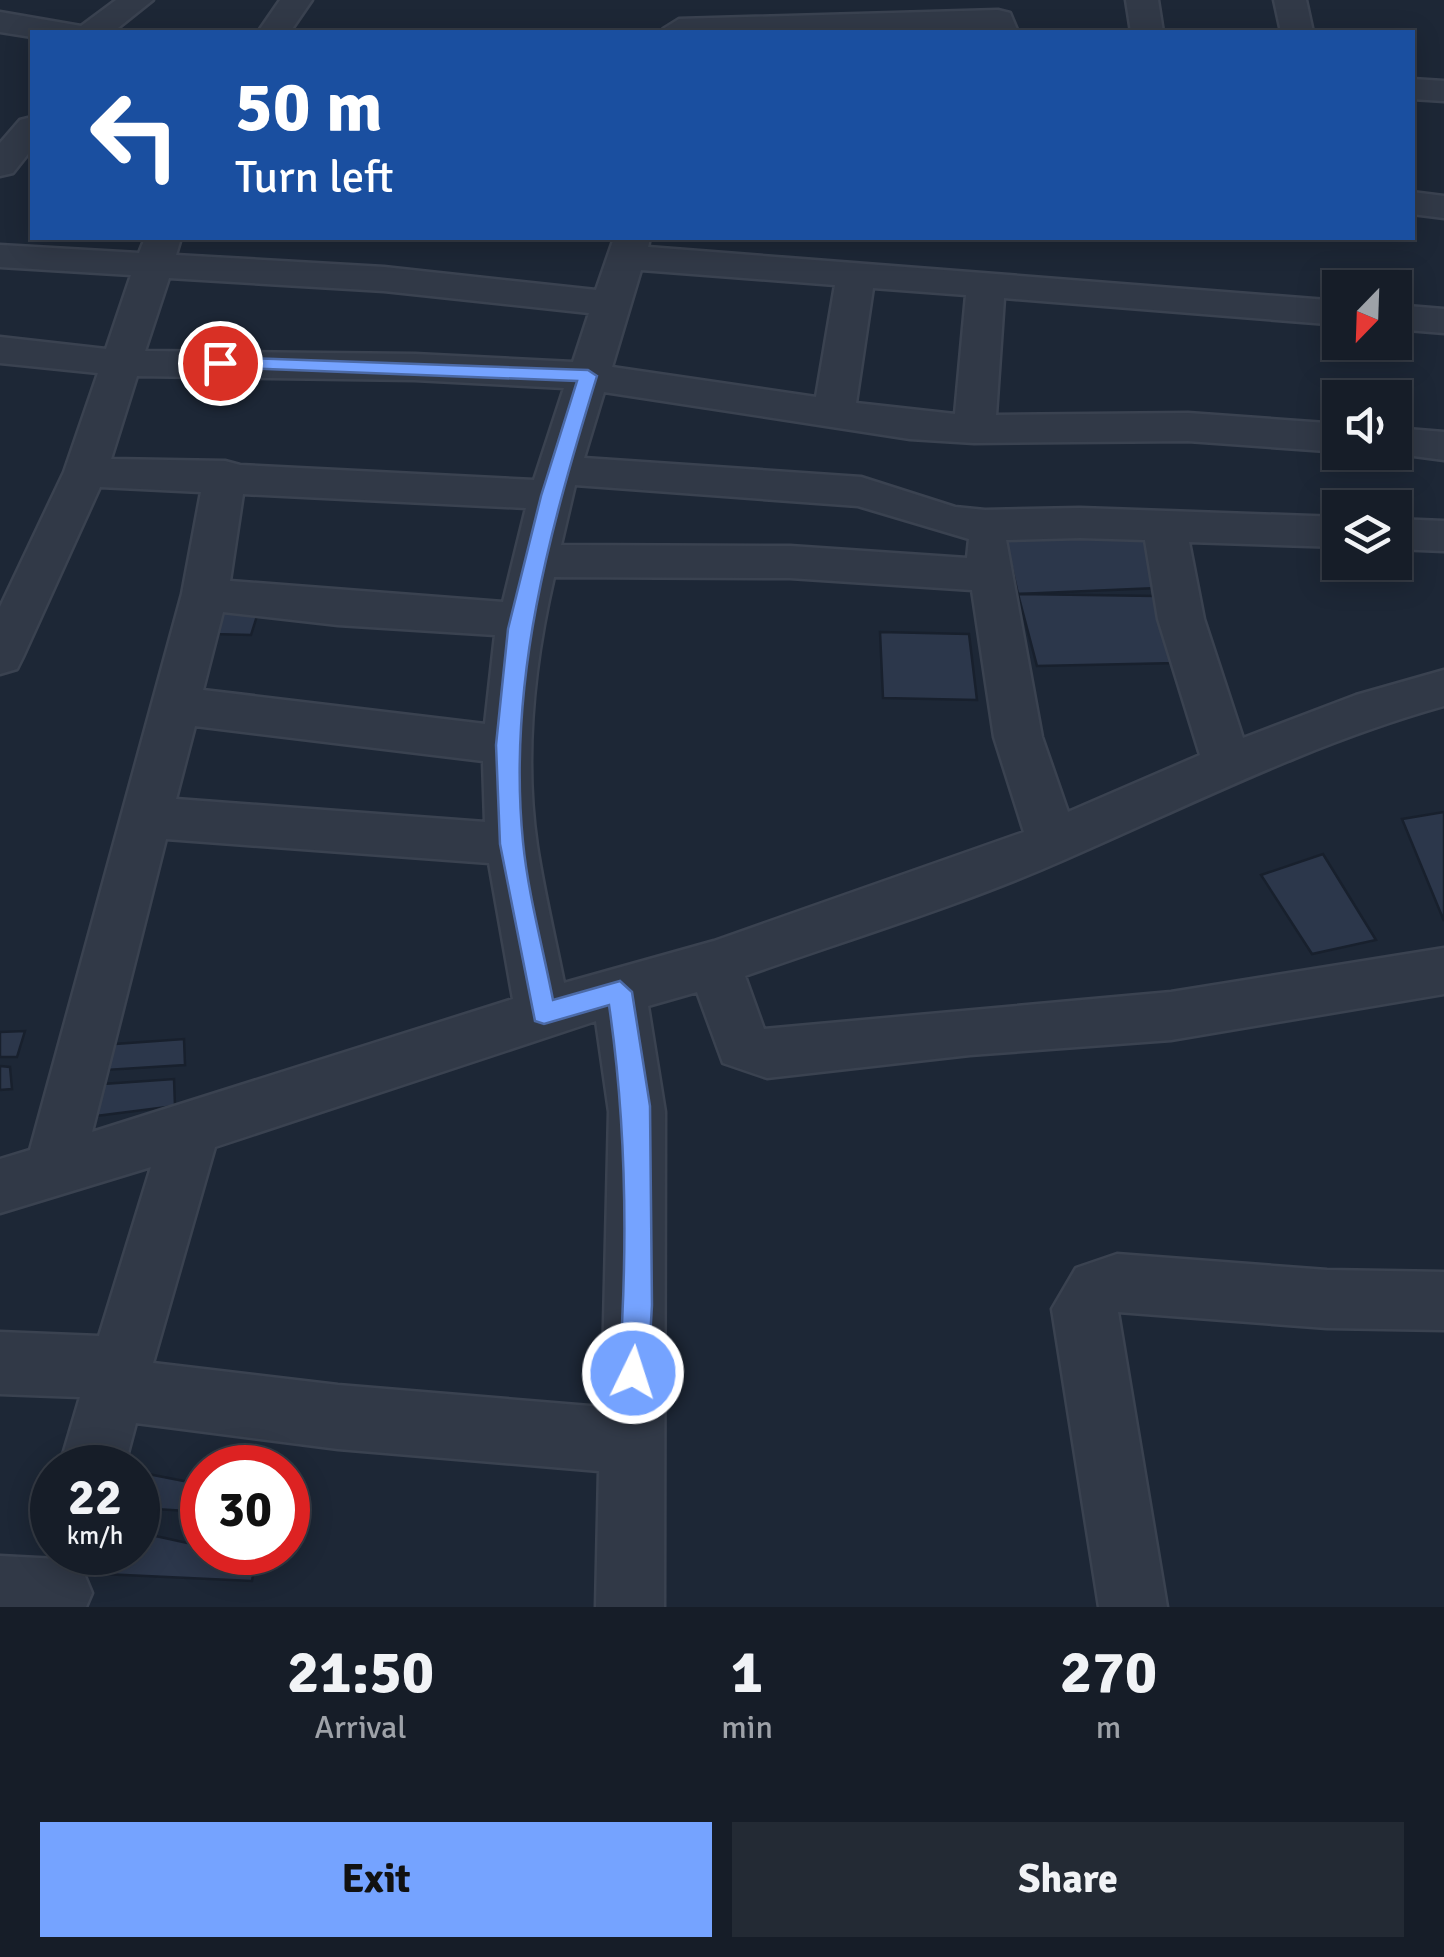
<!DOCTYPE html>
<style>
body{margin:0;font-family:Signika,sans-serif;background:#232a34;color:#f1f3f6;height:100vh;display:flex;flex-direction:column;font-size:38px;white-space:nowrap}
*{box-sizing:border-box;margin:0}
p{font-size:32px;color:#9ea2a8}
.icon{flex:none;width:55px;height:55px;fill:none;stroke:currentColor;stroke-width:2;stroke-linecap:round;stroke-linejoin:round}
.map{position:relative;height:1607px;overflow:hidden}
.sheet{display:flex;flex-direction:column;background:#161d28;flex:1}
.sheet>*{flex:none}
.guide{position:absolute;left:30px;top:30px;width:1385px;height:210px;border-radius:0px;box-shadow:0 5px 25px #0003,0 0 0 2px #353b45;background:#1a4fa0;color:#fff;overflow:hidden}
.needle{width:65px;rotate:203deg}
.controls{position:absolute;left:1322px;top:270px;display:grid;gap:20px}
.controls a{display:grid;place-items:center;width:90px;height:90px;border-radius:0px;background:#161d28;box-shadow:0 5px 25px #0003,0 0 0 2px #353b45;font-size:50px}
.speed{position:absolute;left:30px;top:1445px;display:flex;gap:20px;font-size:50px;font-weight:700;text-align:center}
.speed>*{display:grid;place-content:center;width:130px;height:130px;border-radius:50%;background:#161d28;box-shadow:0 5px 25px #0003,0 0 0 2px #353b45;line-height:1}
.speed small{font-size:25px;font-weight:400}
.speed .limit{border:15px solid #d22;background:#fff;color:#111}
.pin{position:absolute;display:grid;place-items:center;width:85px;height:85px;color:#fff;margin:-42px;border:5px solid #fff;border-radius:50%;box-shadow:0 2px 10px #0007}
.me{position:absolute;width:110px;margin:-55px;rotate:4deg;stroke-linejoin:round;filter:drop-shadow(0 0 8px #0008)}
.turn{display:flex;align-items:center;gap:35px;height:210px;padding:0 40px;font-size:45px}
.turn .icon{width:130px;height:130px;stroke-width:2.5}
.turn b{display:block;font-size:70px;line-height:85px}
.eta{display:flex;justify-content:space-evenly;align-items:center;height:170px;text-align:center}
.eta b{font-size:60px;font-weight:700;line-height:70px}
.action{display:flex;gap:20px;margin-top:auto;padding:20px 40px}
.action a{flex:1;height:115px;border-radius:0px;background:#75a3ff;color:#111;font-size:40px;font-weight:700;line-height:115px;text-align:center}
.action a+a{background:#232a34;color:#f1f3f6}
.map>svg:first-child{display:block}
</style>
<div class="map">
<svg width="1444" height="1607" viewBox="0 0 1444 1607">
<rect width="100%" height="100%" fill="#1d2736"/>
<g fill="#2c374b" stroke="#18202d" stroke-width="2.5">
<polygon points="1002,525 1150,532 1157,588 1018,594"/>
<polygon points="1018,594 1156,596 1177,663 1037,666"/>
<polygon points="262,600 251,635 214,634 225,602"/>
<polygon points="880,632 969,634 977,700 883,698"/>
<polygon points="1444,812 1444,921 1402,819"/>
<polygon points="1323,854 1376,940 1312,954 1261,875"/>
<polygon points="25,1031 17,1057 0,1057 0,1032"/>
<polygon points="184,1039 185,1065 106,1070 115,1044"/>
<polygon points="0,1066 10,1067 12,1089 0,1090"/>
<polygon points="174,1079 175,1106 96,1116 103,1084"/>
<polygon points="138,1472 199,1484 187,1511 156,1509 151,1535 201,1546 202,1526 202,1552 257,1552 252,1581 82,1573 86,1552 138,1552"/>
</g>
<g fill="none" stroke-linecap="round" stroke-linejoin="round">
<defs>
<g id="street">
<polygon points="116,0 153,0 113,32 32,32 32,37 0,32 0,12 81,26"/>
<polygon points="280,0 312,0 290,32 258,32"/>
<polygon points="1126,0 1158,0 1163,32 1131,32"/>
<polygon points="1274,0 1306,0 1313,32 1281,32"/>
<polygon points="998,10 1010,13 1018,32 663,29 679,19"/>
<polygon points="1412,79 1444,81 1444,101 1412,99"/>
<polygon points="32,117 32,149 13,173 0,176 0,143 20,120"/>
<polygon points="1412,192 1444,196 1444,218 1412,214"/>
<path d="M145,238H181L176,255L384,267L596,290L614,238H650L648,247L1340,301V325L1004,298L996,415L1188,413L1340,424V452L1188,441L974,443L910,439L604,392L584,458L861,477L955,507L985,510L1080,508L1340,517V547L1189,542L1204,619L1243,738L1356,695L1444,670V706C1312,743 1190,805 1066,859C962,905 852,938 745,976L764,1029L1171,992L1444,948V994L1171,1040L970,1055L767,1078L723,1063L697,992L648,1006L665,1112L664,1607H596L599,1471L338,1449L136,1423L124,1468H59L80,1397L0,1394V1332L99,1336L151,1167L0,1213V1159L30,1150L182,594L201,492L100,487L23,657L17,669L0,674V607L64,472L98,373L0,363V337L106,349L131,275L0,267V245L139,253ZM641,270L835,285L816,397L612,367ZM169,278L384,291L589,313L573,362L415,354L145,351ZM873,288L966,295L955,414L856,403ZM137,376L415,380L564,388L534,480L240,465L225,461L111,459ZM575,485L858,506L969,539L967,558L790,546L561,545ZM243,494L526,508L503,602L230,581ZM1080,538L1145,540L1158,619L1200,755L1068,812L1042,737L1006,540ZM554,577L790,578L972,590L994,737L1024,832L714,941L564,983C555,938 544,892 537,846C524,758 534,663 554,577ZM223,612L338,625L495,635L485,724L203,690ZM195,726L483,761L485,822L176,799ZM166,839L489,863L513,999L92,1132ZM596,1021L609,1112L602,1407L338,1385L153,1363L215,1147Z"/>
<polygon points="1395,305 1444,309 1444,333 1395,329"/>
<polygon points="1395,428 1444,432 1444,460 1383,452 1395,452"/>
<polygon points="1395,519 1444,521 1444,551 1395,549"/>
<polygon points="1117,1254 1327,1270 1444,1272 1444,1330 1327,1328 1118,1312 1167,1607 1099,1607 1052,1309 1076,1268"/>
<polygon points="0,1556 58,1559 82,1569 92,1593 86,1607 0,1607"/>
</g>
</defs>
<use href="#street" stroke="#3a4250" stroke-width="5"/>
<use href="#street" fill="#313947" fill-rule="evenodd"/>
</g>
<path fill="#75a3ff" stroke="#4c6aa6" stroke-width="2.5" d="M220,357L588,370L597,376C550,529 507,681 523,842C528,894 543,948 553,1000L620,981L632,992L650,1106L652,1305L648,1373L643,1383L633,1387L623,1383L619,1373C628,1249 627,1128 609,1005L544,1024L535,1021L500,844L496,745L508,629L541,496L577,381L214,367L211,363Z"/>
</svg>
<div class="controls">
<a><svg class="needle" viewBox="-14 -14 28 28"><path d="M0-13l5 13h-10z" fill="#e53935"/><path d="M0 13l5-13h-10z" fill="#9ea2a8"/></svg></a>
<a><svg class="icon" aria-label="sound" viewBox="0 0 24 24"><path d="M4 9h4l5-4v14l-5-4H4zM17 9q2 3 0 6"/></svg></a>
<a><svg class="icon" aria-label="layers" viewBox="0 0 24 24"><path d="M12 4l9 5-9 5-9-5zM3 14l9 5 9-5"/></svg></a>
</div>
<div class="speed"><div>22<small>km/h</small></div><div class="limit">30</div></div>
<div class="pin" style="left:220px;top:363px;background:#d93025"><svg class="icon" aria-label="arrive" viewBox="0 0 24 24"><path d="M6 21V4h12l-3 4 3 4H6"/></svg></div>
<svg class="me" style="left:633px;top:1373px" viewBox="-20 -20 40 40"><circle r="17" fill="#75a3ff" stroke="#fff" stroke-width="3"/><path d="M0-11L8 9 0 5-8 9z" fill="#fff"/></svg>
<div class="guide">
<div class="turn"><svg class="icon" aria-label="left" viewBox="0 0 24 24"><path d="M17 20v-9H6M10 6l-5 5 5 5"/></svg><div><b>50 m</b>Turn left</div></div>
</div>
</div>
<section class="sheet">
<div class="eta">
<div><b>21:50</b><p>Arrival</p></div>
<div><b>1</b><p>min</p></div>
<div><b>270</b><p>m</p></div>
</div>
<div class="action"><a>Exit</a><a>Share</a></div>
</section>
